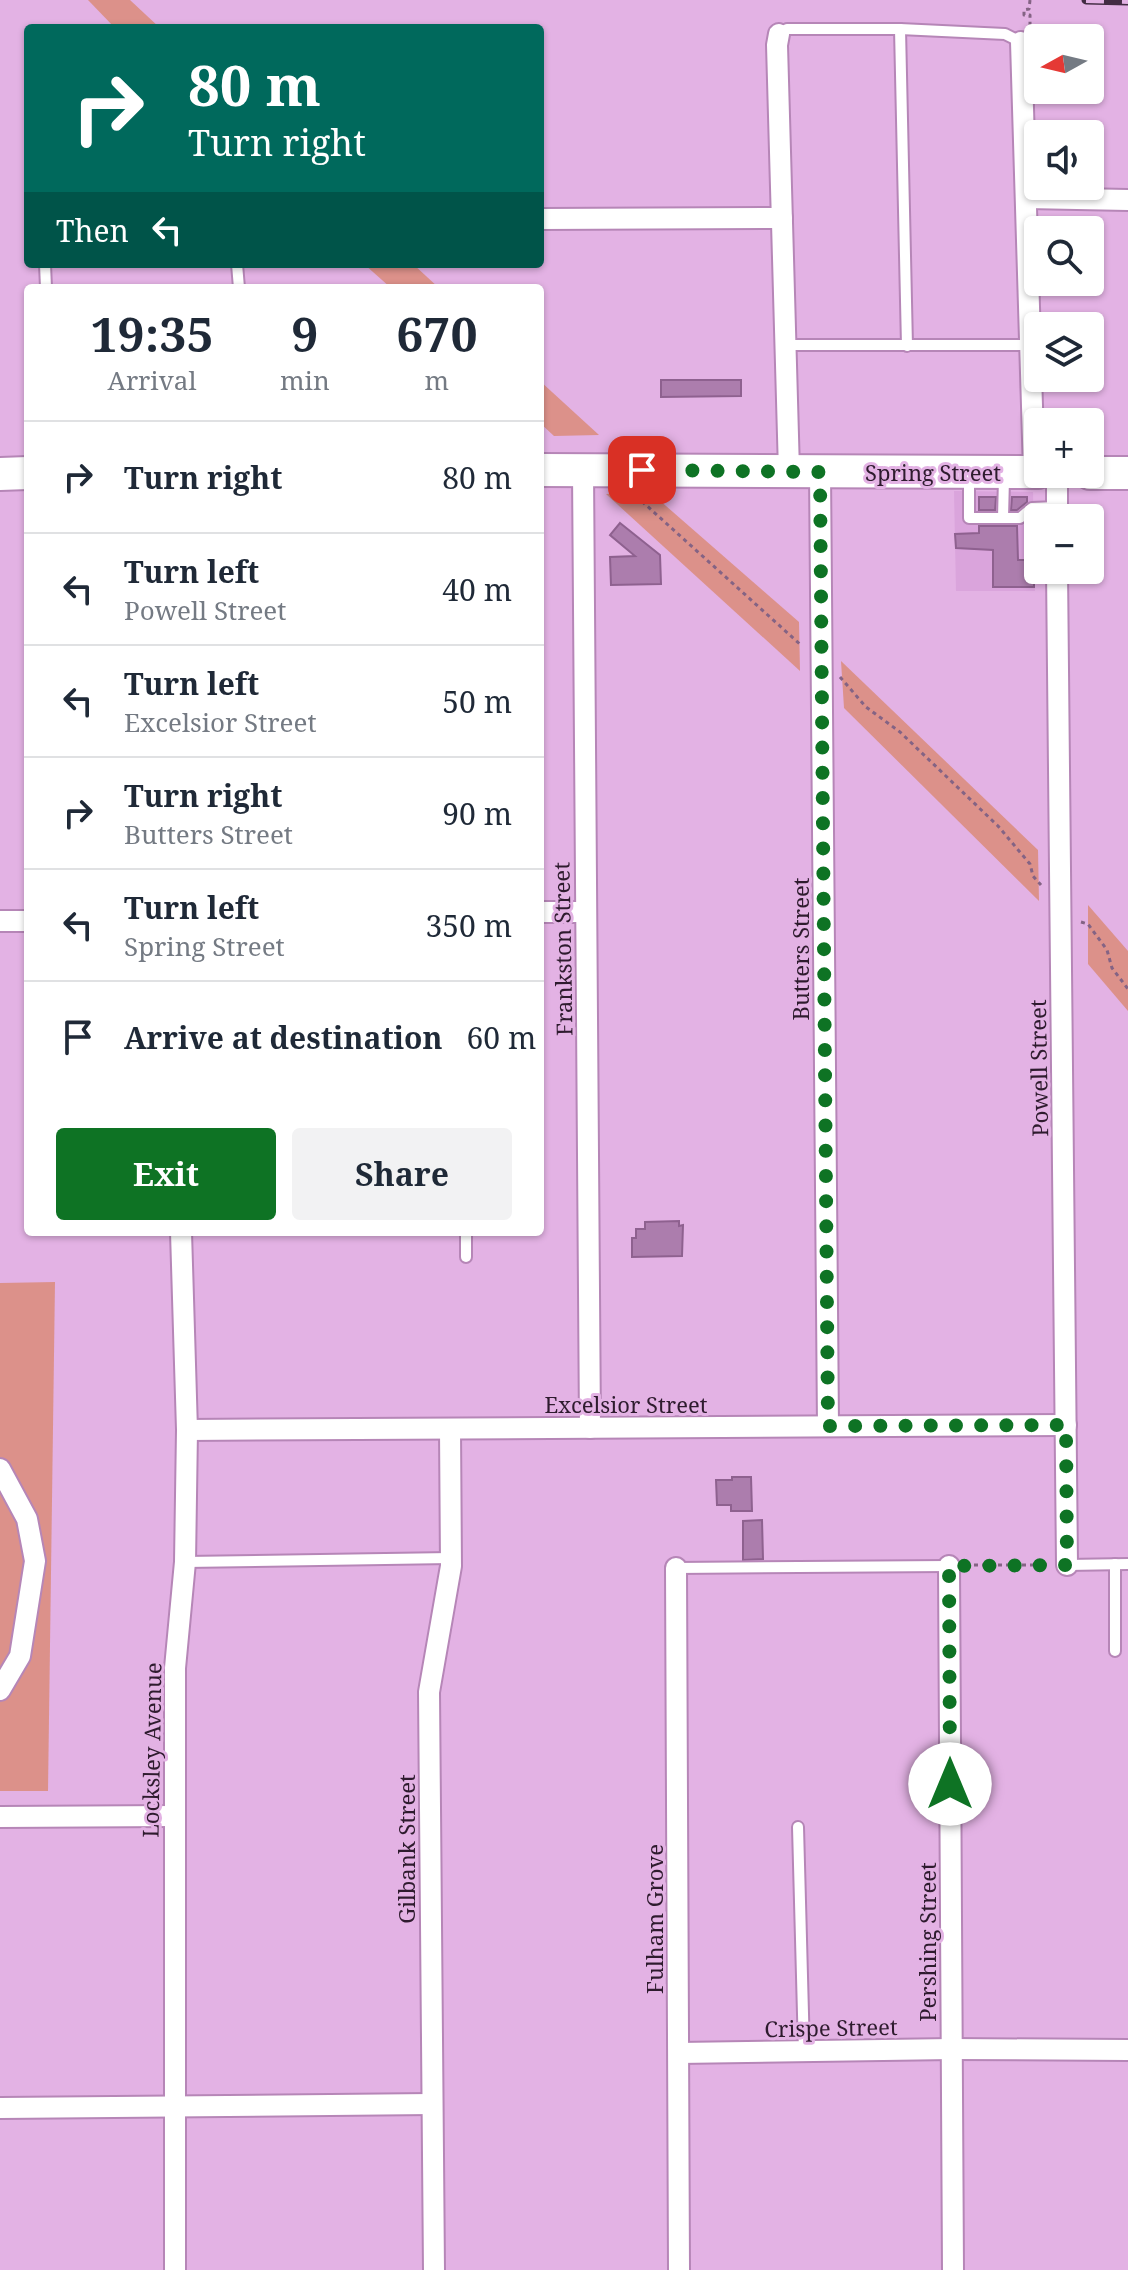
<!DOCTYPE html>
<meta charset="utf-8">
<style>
body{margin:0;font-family:"Noto Serif",serif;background:#f2f2f3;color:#1f2937;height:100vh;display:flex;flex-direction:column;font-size:30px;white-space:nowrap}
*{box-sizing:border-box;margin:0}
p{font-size:26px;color:#747a83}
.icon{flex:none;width:44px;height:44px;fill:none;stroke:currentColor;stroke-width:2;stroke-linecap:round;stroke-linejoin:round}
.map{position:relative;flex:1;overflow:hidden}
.drawer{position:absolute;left:24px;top:284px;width:520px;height:952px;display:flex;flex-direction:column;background:#fff;border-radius:8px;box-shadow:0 2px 6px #0004}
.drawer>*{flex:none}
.guide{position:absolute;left:24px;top:24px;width:520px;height:244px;border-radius:8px;box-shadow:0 2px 6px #0004;background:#00695c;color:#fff;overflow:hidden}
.needle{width:52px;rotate:262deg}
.tools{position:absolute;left:1024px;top:24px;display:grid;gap:16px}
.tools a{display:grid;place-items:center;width:80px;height:80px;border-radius:8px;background:#fff;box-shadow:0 2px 6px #0004;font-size:40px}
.pin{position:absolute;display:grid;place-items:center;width:68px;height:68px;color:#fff;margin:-34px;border-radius:16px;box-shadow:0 4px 12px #0006}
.me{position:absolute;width:88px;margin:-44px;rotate:0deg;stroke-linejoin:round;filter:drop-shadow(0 0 6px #0008)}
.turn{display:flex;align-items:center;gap:28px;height:168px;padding:0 32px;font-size:36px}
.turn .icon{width:104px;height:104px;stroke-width:2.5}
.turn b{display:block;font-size:56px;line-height:68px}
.then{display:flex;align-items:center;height:76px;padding:0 32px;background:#0003;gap:16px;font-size:30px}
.eta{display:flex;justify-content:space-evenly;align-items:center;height:136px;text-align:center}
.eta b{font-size:48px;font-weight:700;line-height:56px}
.button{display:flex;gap:16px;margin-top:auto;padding:16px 32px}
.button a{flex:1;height:92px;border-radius:8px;background:#0e7324;color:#fff;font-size:32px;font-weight:700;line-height:92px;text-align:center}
.button a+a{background:#f2f2f3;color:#1f2937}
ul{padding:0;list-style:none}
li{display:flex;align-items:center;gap:24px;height:112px;padding:0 32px;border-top:2px solid #e0e1e3}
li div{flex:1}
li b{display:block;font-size:30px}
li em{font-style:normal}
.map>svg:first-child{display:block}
</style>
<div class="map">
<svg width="1128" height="2270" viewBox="0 0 1128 2270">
<rect width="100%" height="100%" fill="#e3b2e4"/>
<polygon fill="#daa4dc" points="954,491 1033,492 1035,591 956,591"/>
<g fill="#dc918a">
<polygon points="88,0 130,0 160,28 115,28"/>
<polygon points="364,264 413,264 439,288 391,288"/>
<polygon points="540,381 599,435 554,436 540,423"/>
<polygon points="650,492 799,622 800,671 606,494"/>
<polygon points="841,661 1038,850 1039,901 844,708"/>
<polygon points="1088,905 1128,951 1128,1011 1088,964"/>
<polygon points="55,1282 48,1791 0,1791 0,1283"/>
</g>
<g fill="#ac7dad" stroke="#8e618f" stroke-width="2">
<polygon points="661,380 741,380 741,396 661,397"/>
<polygon points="979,497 996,497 995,510 979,510"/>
<polygon points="1012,497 1027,497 1027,502 1017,510 1011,510"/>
<polygon points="620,523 660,555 661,584 611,585 610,557 635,556 610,535"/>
<polygon points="979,526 1017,526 1018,560 1034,560 1034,587 993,587 993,550 956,548 955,534 979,533"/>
<polygon points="679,1221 679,1226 683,1225 682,1256 632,1257 632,1238 636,1238 636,1229 645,1229 645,1222"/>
<polygon points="732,1477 751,1477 752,1511 731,1511 731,1505 717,1505 716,1480 732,1480"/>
<polygon points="762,1520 763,1559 743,1560 743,1521"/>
</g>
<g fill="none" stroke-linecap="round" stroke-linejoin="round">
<defs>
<g id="lane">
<polyline points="900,29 907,346"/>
<polyline points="779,34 787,29 900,29 1005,34 1021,42"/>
<polyline points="45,264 46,288"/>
<polyline points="237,264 239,288"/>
<polyline points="786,345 1029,345"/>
<polyline points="969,476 969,518 1020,518 1032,508 1057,507"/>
<polyline points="1003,518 1004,478"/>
<polyline points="466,1232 466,1257"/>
<polyline points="185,1562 451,1558"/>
<polyline points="1115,1564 1115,1651"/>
<polyline points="1067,1565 1128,1564"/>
<polyline points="676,1568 949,1566"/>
<polyline points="798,1827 804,2051"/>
</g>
<g id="street">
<polyline points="779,34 777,45 789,471"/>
<polyline points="1021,42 1034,472"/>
<polyline points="1026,198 1128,200"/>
<polyline points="540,219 782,218"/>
<polyline points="583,470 590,1428"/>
<polyline points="820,472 828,1426"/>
<polyline points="1057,474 1057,518"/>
<polyline points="1057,570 1067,1565"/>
<polyline points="540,912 586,912"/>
<polyline points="0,921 28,921"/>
<polyline points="187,1430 1066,1425"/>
<polyline points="0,1469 27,1519 35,1561 20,1656 0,1690"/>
<polyline points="949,1566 953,2270"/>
<polyline points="676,1568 679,2270"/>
<polyline points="0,1817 173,1816"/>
<polyline points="679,2053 952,2049 1128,2050"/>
<polyline points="0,2108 432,2104"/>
<polyline points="175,2270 175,1668 185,1562 187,1430 181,1232"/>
<polyline points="434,2270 429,1692 451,1566 450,1430"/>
</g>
<g id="primary">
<polyline points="540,470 1038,472"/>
<polyline points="1090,473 1128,473"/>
<polyline points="0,474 28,473"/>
</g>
</defs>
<use href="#lane" stroke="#b686b7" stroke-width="14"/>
<use href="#street" stroke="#b686b7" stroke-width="24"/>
<use href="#primary" stroke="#b686b7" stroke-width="36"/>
<g stroke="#846384" stroke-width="3" stroke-dasharray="4 4" stroke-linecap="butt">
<polyline points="1030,0 1029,9 1024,10 1024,15 1030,15 1030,25"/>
<polyline points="636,496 802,646"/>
<polyline points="840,677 866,707 900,732 998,826 1030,864 1033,876 1041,885"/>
<polyline points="1081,922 1088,924 1107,950 1112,968 1128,989"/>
<polyline points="966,1565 1047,1565"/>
</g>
<use href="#lane" stroke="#fff" stroke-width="10"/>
<use href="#street" stroke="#fff" stroke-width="20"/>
<use href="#primary" stroke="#fff" stroke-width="32"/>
<defs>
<polyline id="rail" points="1086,0 1128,1"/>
</defs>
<use href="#rail" stroke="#432c43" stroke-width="9"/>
<use href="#rail" stroke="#e3b2e4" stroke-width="6" stroke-dasharray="18" stroke-linecap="butt"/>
</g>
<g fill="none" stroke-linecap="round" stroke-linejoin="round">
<polyline stroke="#0e7324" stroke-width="14" stroke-dasharray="0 25.2" points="642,470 820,472 828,1426 1066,1425 1067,1565 949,1566 950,1784"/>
</g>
<g text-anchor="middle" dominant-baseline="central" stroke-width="6" stroke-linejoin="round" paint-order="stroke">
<g font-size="22" fill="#2e1b2e" stroke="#e3b2e4">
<text x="933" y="472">Spring Street</text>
<text transform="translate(562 949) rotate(-91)">Frankston Street</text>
<text transform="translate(800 949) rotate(-90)">Butters Street</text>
<text transform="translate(1038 1068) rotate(-91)">Powell Street</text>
<text x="626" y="1404">Excelsior Street</text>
<text transform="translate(151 1750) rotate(-89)">Locksley Avenue</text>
<text transform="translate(406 1849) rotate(-90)">Gilbank Street</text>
<text transform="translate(654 1919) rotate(-90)">Fulham Grove</text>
<text transform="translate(927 1942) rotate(-90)">Pershing Street</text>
<text transform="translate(831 2027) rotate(-1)">Crispe Street</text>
</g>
</g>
</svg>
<div class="tools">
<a><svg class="needle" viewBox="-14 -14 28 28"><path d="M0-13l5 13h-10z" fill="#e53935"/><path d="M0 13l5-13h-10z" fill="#747a83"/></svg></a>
<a><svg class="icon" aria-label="sound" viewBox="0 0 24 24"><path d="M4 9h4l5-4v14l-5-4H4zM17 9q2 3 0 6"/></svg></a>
<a><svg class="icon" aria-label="search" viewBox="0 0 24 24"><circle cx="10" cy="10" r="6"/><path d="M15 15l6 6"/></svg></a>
<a><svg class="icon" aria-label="layers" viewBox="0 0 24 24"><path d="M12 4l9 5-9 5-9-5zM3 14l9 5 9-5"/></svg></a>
<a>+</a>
<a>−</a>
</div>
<div class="pin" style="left:642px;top:470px;background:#d93025"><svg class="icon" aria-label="arrive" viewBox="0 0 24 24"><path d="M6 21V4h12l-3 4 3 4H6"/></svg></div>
<svg class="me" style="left:950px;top:1784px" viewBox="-20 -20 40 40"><circle r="19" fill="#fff"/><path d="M0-13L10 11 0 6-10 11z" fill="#0e7324"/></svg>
<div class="guide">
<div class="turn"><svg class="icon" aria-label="right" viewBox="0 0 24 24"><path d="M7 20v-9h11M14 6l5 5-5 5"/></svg><div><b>80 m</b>Turn right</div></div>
<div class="then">Then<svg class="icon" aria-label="left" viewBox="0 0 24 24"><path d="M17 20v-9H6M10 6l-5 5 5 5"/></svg></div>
</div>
<section class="drawer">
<div class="eta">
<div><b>19:35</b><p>Arrival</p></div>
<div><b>9</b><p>min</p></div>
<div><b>670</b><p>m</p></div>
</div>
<ul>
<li><svg class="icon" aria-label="right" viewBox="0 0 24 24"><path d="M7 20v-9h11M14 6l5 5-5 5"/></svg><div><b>Turn right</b></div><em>80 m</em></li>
<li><svg class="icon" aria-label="left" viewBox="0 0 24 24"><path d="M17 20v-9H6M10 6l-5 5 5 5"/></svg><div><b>Turn left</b><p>Powell Street</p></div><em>40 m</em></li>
<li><svg class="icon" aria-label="left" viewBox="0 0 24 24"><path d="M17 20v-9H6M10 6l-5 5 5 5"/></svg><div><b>Turn left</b><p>Excelsior Street</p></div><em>50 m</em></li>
<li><svg class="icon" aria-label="right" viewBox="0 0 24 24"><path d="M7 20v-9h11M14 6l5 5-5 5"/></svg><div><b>Turn right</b><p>Butters Street</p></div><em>90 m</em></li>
<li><svg class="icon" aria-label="left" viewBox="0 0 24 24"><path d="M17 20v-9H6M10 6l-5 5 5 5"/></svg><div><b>Turn left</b><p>Spring Street</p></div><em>350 m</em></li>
<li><svg class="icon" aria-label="arrive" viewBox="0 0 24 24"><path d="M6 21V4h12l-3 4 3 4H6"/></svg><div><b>Arrive at destination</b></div><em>60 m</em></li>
</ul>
<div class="button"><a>Exit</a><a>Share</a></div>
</section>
</div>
